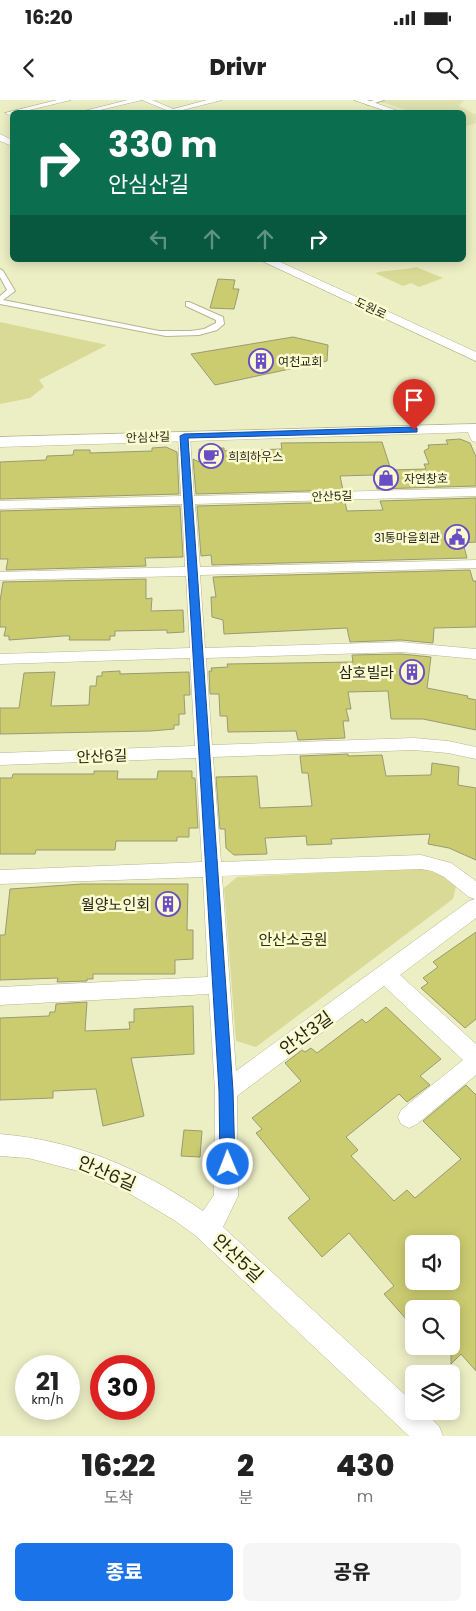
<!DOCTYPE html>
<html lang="ko">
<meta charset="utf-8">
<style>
body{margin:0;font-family:Poppins,"Noto Sans KR",sans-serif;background:#f6f6f6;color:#222;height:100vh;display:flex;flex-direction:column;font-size:19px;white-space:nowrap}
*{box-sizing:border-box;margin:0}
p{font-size:16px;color:#767676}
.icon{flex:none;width:28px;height:28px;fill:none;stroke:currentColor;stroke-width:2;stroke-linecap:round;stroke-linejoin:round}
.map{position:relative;height:1336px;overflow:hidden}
.side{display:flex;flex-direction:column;background:#fff;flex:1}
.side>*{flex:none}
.guide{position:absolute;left:10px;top:10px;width:456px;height:152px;border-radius:8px;box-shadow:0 2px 12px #0003;background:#0b6e4f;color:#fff;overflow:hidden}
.controls{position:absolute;left:405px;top:1135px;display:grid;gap:10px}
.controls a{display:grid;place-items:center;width:55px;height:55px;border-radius:8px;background:#fff;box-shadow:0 2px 12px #0003;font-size:25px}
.speed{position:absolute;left:15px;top:1255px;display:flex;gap:10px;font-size:25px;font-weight:700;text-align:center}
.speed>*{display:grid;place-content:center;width:65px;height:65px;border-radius:50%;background:#fff;box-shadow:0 2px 12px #0003;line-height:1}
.speed small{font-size:12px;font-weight:400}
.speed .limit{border:8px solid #d22;background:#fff;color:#111}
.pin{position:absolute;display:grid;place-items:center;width:42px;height:42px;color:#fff;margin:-51px -21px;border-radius:50% 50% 50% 0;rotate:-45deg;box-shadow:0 0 5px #0007}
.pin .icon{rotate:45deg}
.me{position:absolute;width:55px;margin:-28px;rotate:359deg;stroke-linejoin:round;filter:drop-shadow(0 0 4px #0008)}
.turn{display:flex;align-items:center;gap:18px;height:105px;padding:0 15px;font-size:22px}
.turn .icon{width:65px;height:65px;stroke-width:2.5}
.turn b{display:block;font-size:35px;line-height:42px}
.lanes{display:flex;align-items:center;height:48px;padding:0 15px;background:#0003;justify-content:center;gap:25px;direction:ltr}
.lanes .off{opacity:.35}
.eta{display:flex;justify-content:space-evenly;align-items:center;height:85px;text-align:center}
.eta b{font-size:30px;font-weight:800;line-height:35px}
.button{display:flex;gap:10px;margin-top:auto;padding:10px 15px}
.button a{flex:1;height:58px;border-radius:8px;background:#1a73e8;color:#fff;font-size:20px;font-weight:800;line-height:58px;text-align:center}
.button a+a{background:#f6f6f6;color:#222}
.status{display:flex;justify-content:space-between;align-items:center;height:35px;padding:0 25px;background:#fff;direction:ltr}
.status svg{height:14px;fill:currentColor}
header{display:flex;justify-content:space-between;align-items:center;height:65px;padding:0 15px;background:#fff;font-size:22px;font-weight:800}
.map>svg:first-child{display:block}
</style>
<div class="status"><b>16:20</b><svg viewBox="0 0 49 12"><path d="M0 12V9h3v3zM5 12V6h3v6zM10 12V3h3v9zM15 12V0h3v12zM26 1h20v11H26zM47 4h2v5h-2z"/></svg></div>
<header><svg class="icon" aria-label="back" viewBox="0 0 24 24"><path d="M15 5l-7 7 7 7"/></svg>Drivr<svg class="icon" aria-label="search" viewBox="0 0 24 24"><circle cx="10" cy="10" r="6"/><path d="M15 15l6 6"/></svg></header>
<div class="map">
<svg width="476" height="1336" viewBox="0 0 476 1336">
<rect width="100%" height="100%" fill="#eceec4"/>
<polygon fill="#e1e2b1" points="375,0 464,0 459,6 476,15 476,23 464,27 464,12 413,12"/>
<g fill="#d9da95">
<path d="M416,167L443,178L419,187L411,183L403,186L375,173C389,169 402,171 416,167Z"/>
<polygon points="0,222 107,245 39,280 44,287 30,298 0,304"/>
<polygon points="421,768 441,775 456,786 453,799 256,947 236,941 224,788 237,777"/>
</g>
<g fill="#cbcc70" stroke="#999a73" fill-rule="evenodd">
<polygon points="218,179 235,180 233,189 239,189 234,209 210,208"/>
<polygon points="293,237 328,245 327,261 215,285 191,254"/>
<polygon points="460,339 470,343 476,357 476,386 377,389 373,375 340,376 343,390 196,394 193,359 199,362 199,349 224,348 224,351 282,349 281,343 382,342 391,370 426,369 424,364 429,364 424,351 429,348 428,345 448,344 446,340"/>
<polygon points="166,347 177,352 179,394 0,399 0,362 46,360 47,356 73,355 74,350 90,350 90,353 152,351 152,348"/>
<polygon points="476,398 476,442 463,443 467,458 212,465 211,455 201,456 197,406 345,402 347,411 383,410 380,401"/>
<polygon points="180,406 183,457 145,458 146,466 6,470 8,459 0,459 0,411"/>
<polygon points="470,470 473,481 476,481 476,527 434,528 433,543 401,540 350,542 347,528 224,534 223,520 212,517 211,497 216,497 213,477"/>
<polygon points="146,479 146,499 152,498 151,511 183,510 184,532 167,533 167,530 115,531 115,536 110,536 110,540 69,540 70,536 63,536 9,540 9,536 4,536 6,527 0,527 0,501 3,482"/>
<polygon points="401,554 431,557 427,588 468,596 467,598 476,600 476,630 423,619 391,619 388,591 348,592 351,609 346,609 349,621 343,621 345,638 298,640 296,631 228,632 227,616 220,616 219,594 210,594 209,571 212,571 211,568 228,567 227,564 353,562 352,555"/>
<polygon points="120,571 120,574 189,572 190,595 184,595 185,614 179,614 179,625 174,625 174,629 151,631 0,634 0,608 19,608 24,573 55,572 51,606 89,605 90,586 96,586 97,576 102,576 102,572"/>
<polygon points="348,654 348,656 382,655 386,676 431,675 432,663 459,667 458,685 476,688 476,760 449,748 428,744 430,734 331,739 332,744 307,745 306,736 265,738 267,754 234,755 226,748 225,729 220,729 216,677 257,676 260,708 312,706 308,673 302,673 300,656"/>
<polygon points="94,671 118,671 117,679 157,679 158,671 192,671 192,678 195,678 198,728 189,728 189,737 177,737 177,741 116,741 115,750 36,750 35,754 0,754 0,678 12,678 13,674 94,674"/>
<polygon points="82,784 188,784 187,830 193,830 193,859 175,860 175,874 93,874 93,879 87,879 87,881 57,882 58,878 0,880 0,835 5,835 10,789"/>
<polygon points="476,832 476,919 465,928 421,888 428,883 423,878 438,867 433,862"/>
<polygon points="87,902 85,931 130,929 129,922 134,922 134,909 193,906 194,954 131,958 144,1016 103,1026 96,989 53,991 53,998 0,1000 0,918 49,916 50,912 55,912 56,904"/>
<path d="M386,907L441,959L420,976L430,985L407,1002L399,994L346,1037L358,1050L351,1056L394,1101L407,1090L415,1098L461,1059L423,1021L466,985L476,995V1271L461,1254L451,1264V1209H414V1213L407,1220L384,1194L394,1186L349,1133L322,1157L288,1118L310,1099L256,1033L262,1029L252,1018L301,981L285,963L302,950L305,952L311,948L317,953L362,919L366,923ZM414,1144H451V1181H414Z"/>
<polygon points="184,1030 202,1031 200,1057 181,1056"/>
</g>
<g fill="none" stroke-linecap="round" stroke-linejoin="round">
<defs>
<g id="pedestrian">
<polygon points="374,0 384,0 368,5 365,3"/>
<polygon points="0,169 3,171 15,191 3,200 159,231 191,231 204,229 216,223 216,220 186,206 186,202 189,202 223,217 224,224 217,230 199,235 166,236 0,204 0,196 7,190 0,177"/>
</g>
<g id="minor">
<polygon points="57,0 71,0 21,12 12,12 9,15 5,13"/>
<polygon points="128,0 152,0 178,11 171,12 142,0 92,12 80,12"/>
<polygon points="472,324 476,325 476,342 472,341 466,328"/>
<path d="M184,332L190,336L194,396L476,388V396L195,404L200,467L476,460V468L200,475L205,548L401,542L476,549V559L401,552L206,558L212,645L414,638L448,641L476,647V659L448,653L414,650L213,657L221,762L421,755L451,763L476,781V818L400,875L476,944V975L417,1024L409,1028L401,1024L398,1017L401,1010L463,960L384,886L237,996L238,1096L223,1127L414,1303V1311H423L439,1326L443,1336H409L196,1136L174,1120L125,1091L82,1072L28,1058L0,1056V1034C75,1040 142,1069 203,1111L214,1095L215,991L209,894L0,905V887L208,877L203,777L0,784V770L202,762L196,658L0,665V653L195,646L190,558L0,564V554L190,548L186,476L0,480V472L185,467L182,404L0,409V401L181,396L178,336ZM421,769L432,771L444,777L469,797L475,799L469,801L236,971L222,776Z"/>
</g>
<g id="tertiary">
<polygon points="207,0 222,0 175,12 162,12"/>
<polygon points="354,0 367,0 401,12 389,12"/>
<polygon points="0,34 12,40 12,46 0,41"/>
<polygon points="260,160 276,160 476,252 476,261"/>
<polygon points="476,324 476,332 0,347 0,337"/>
</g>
</defs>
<use href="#pedestrian" stroke="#b5b68e" stroke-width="2"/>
<use href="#minor" stroke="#b5b68e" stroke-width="1"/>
<use href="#tertiary" stroke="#b5b68e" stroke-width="1"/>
<use href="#pedestrian" fill="#fff" fill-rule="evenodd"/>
<use href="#minor" fill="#fff" fill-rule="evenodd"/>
<use href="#tertiary" fill="#fff" fill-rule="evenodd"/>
</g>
<polygon fill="#1a73e8" stroke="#114b97" points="414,327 417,328 417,332 188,338 233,991 235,1064 233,1069 228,1071 222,1069 220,1064 219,991 180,336 184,334"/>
<defs>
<symbol id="building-ring" viewBox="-11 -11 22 22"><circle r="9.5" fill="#fafbd1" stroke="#694dc6" stroke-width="1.5"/><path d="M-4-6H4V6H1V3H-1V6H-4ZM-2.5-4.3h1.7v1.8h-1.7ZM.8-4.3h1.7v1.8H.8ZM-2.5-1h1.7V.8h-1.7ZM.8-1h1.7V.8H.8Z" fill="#694dc6"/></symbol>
<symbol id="cafe-ring" viewBox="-11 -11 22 22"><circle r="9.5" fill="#fafbd1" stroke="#694dc6" stroke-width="1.5"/><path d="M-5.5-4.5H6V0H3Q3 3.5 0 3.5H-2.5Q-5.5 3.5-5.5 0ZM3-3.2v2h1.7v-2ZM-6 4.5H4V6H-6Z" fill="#694dc6"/></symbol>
<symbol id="shop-ring" viewBox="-11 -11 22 22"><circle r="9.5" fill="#fafbd1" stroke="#694dc6" stroke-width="1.5"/><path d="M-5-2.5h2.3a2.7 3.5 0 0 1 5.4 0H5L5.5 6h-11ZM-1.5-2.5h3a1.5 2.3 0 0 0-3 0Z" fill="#694dc6"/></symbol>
<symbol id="civic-ring" viewBox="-11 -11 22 22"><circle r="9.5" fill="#fafbd1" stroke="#694dc6" stroke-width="1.5"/><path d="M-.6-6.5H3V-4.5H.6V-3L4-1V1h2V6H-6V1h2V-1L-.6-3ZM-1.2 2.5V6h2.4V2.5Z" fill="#694dc6"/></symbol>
</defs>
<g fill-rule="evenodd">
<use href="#building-ring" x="247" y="247" width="28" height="28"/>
<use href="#cafe-ring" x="197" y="342" width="28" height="28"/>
<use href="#shop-ring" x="372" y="364" width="28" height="28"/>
<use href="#civic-ring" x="443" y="423" width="28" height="28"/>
<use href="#building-ring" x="398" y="558" width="28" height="28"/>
<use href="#building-ring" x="154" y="790" width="28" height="28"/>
</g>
<g text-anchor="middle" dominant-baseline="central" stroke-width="5" stroke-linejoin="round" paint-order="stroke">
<g font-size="12" fill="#282819" stroke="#fafbd1">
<text transform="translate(371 208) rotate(25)">도원로</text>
<text transform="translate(148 337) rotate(-2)">안심산길</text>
<text transform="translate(332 396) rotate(-2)">안산5길</text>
</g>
<g font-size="12" fill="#282819" stroke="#fafbd1" text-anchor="start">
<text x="278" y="261">여천교회</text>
<text x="228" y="356">희희하우스</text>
<text x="404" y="378">자연창호</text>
<text x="440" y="437" text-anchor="end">31통마을회관</text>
</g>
<g font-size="15" fill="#282819" stroke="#fafbd1" text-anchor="end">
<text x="394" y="572">삼호빌라</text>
<text x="150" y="804">월양노인회</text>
</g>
<g font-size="15" fill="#282819" stroke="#fafbd1">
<text transform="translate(102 656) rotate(-2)">안산6길</text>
</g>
<g font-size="15" fill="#303007" stroke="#fafbd1">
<text x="293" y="839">안산소공원</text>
</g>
<g font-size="18" fill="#282819" stroke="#fafbd1">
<text transform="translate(306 933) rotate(-36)">안산3길</text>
<text transform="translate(107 1073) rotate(23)">안산6길</text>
<text transform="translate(238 1158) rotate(43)">안산5길</text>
</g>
</g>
</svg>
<div class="controls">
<a><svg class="icon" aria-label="sound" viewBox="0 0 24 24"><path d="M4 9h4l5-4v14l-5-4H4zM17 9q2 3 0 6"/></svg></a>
<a><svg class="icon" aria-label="search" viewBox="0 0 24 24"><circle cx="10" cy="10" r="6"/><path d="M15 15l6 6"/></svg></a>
<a><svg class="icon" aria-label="layers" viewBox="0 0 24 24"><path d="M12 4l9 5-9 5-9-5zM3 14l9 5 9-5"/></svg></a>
</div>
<div class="speed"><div>21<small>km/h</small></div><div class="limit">30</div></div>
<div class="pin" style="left:414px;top:330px;background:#d93025"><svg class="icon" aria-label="arrive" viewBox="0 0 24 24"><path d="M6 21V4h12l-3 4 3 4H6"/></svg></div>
<svg class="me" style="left:228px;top:1064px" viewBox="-20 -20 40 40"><circle r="17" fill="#1a73e8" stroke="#fff" stroke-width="3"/><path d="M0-11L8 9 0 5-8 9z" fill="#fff"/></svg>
<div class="guide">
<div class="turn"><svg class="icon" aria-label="right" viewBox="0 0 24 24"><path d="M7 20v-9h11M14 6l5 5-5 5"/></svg><div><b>330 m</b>안심산길</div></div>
<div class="lanes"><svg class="icon off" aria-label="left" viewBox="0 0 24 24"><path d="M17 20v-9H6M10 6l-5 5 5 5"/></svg><svg class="icon off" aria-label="ahead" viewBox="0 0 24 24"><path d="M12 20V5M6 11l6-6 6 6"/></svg><svg class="icon off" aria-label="ahead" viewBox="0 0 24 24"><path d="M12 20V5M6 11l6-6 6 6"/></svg><svg class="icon" aria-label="right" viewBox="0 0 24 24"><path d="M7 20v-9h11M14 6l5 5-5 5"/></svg></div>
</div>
</div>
<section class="side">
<div class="eta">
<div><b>16:22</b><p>도착</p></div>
<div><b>2</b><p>분</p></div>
<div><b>430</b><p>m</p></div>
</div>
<div class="button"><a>종료</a><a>공유</a></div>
</section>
